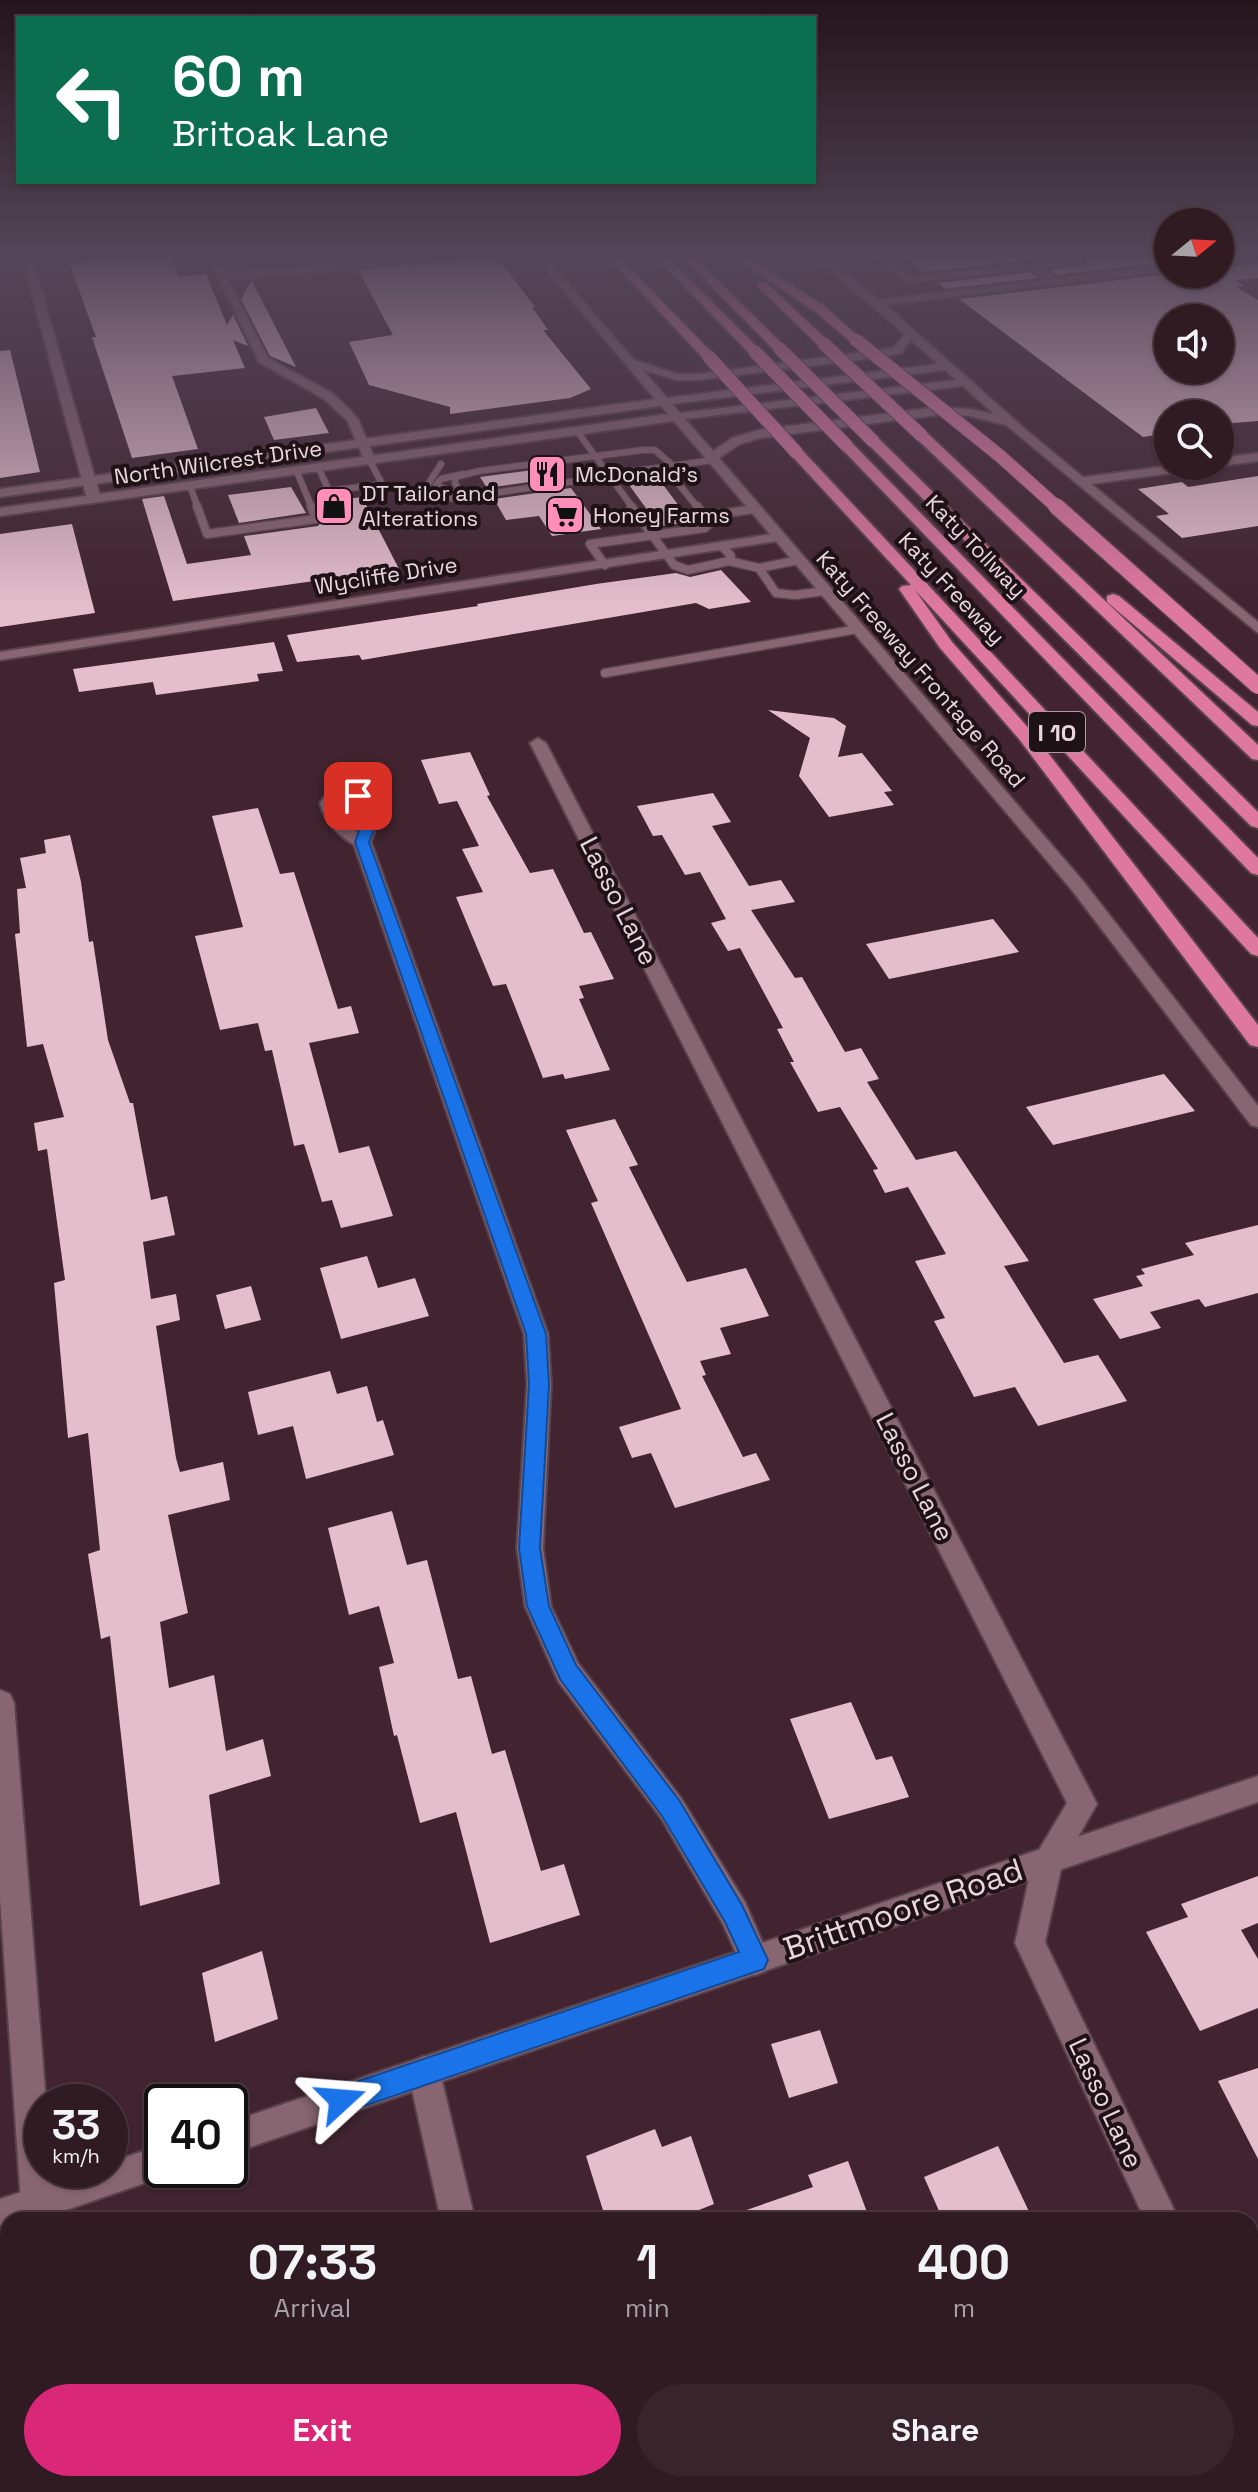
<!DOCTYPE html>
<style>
body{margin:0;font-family:"Space Grotesk",sans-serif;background:#39242b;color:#f1f3f6;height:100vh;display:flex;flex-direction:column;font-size:30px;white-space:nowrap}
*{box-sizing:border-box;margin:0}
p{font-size:26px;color:#a8a1a6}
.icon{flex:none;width:44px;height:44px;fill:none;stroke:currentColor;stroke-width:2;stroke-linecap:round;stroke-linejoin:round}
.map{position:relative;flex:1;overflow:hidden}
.sheet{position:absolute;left:0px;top:2212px;width:1258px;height:280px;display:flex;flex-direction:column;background:#311b23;border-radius:24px 24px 0 0;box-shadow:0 2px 6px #0004,0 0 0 2px #4c3941}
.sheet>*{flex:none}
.guide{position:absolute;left:16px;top:16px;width:800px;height:168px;border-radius:0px;box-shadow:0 2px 6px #0004,0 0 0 2px #4c3941;background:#0b6e4f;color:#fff;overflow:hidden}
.needle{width:52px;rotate:72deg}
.tools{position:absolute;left:1154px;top:208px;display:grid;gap:16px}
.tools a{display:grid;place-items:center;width:80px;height:80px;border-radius:50%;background:#311b23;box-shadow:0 2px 6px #0004,0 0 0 2px #4c3941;font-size:40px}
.speed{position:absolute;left:24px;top:2084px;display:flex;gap:16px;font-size:40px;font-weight:700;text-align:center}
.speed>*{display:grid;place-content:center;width:104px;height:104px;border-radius:50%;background:#311b23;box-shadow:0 2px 6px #0004,0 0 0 2px #4c3941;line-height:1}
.speed small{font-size:20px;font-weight:400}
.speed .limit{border:4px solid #111;border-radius:12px;background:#fff;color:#111}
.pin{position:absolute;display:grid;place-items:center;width:68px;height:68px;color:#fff;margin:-34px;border-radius:16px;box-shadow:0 4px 12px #0006}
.me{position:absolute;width:88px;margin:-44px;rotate:71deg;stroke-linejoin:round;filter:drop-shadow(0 0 6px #0008)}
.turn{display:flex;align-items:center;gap:28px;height:168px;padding:0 24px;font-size:36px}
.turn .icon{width:104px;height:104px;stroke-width:2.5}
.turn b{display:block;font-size:56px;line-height:68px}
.eta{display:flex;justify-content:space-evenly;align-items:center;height:136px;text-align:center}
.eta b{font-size:48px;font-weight:700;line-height:56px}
.primary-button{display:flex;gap:16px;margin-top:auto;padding:16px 24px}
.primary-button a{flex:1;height:92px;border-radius:48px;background:#db2777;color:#fff;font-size:32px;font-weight:700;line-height:92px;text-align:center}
.primary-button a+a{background:#39242b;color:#f1f3f6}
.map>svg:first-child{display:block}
</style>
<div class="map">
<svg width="1258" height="2492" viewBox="0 0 1258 2492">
<rect width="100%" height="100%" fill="#41242f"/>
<g fill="#e5becb" fill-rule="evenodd">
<polygon points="112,257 171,257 179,277 206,274 227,325 233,315 248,346 233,340 245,368 172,376 198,449 132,458 92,337 96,337 70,265"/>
<polygon points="904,257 1059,257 924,272"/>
<polygon points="1086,257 1168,257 1168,262 1057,275 1049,270 1082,266 1087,262"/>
<polygon points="488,258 503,265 535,307 532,307 548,330 543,330 591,389 570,398 450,414 450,407 369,385 349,342 393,335 358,270"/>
<path d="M1258,263V278L1235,280L1244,286L1237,287L1258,300V421L1220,424V414H1168V433L1143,437L959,299L1168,274H1220V268ZM1220,311V370H1168V318Z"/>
<polygon points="1031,272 1039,278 945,289 938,283"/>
<polygon points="251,281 252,281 296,367 270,356 241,299"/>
<polygon points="10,350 40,472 0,478 0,351"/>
<polygon points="316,408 329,433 274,440 264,417"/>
<polygon points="556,467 563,477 487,488 480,477"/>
<polygon points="655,474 691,522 659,526 624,478"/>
<polygon points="1258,476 1258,526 1182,538 1156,516 1169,514 1138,489 1182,482 1188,487"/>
<polygon points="291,487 306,513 239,523 228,495"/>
<polygon points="571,488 601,529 552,536 539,516 506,520 494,499"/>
<polygon points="164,496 187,564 251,555 244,536 318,526 323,520 317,503 362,497 399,569 173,601 142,499"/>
<polygon points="72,524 95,613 0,627 0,534"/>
<polygon points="721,570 751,602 709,609 696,603 362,660 359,655 297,662 287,635 478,606 477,604 596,584 676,573 690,577"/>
<polygon points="274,642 283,671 257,674 259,681 156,695 153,682 79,692 73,669"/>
<polygon points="768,710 834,718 846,726 838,757 862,753 892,791 884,792 894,805 829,817 799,776 810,738"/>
<polygon points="470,752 490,795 487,796 530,873 553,869 584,933 591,932 614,979 579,986 584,998 579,999 610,1070 565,1079 563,1074 543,1078 506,984 493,986 456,897 483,892 462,849 479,846 457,801 439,804 421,760"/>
<polygon points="713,793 731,822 712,826 749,886 781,880 795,902 751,910 795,978 802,977 845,1052 861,1048 879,1079 867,1082 916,1160 956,1151 1029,1261 1004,1266 1064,1363 1098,1355 1127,1401 1038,1426 1015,1387 974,1397 934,1321 945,1318 915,1261 946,1254 908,1187 885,1193 873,1170 878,1169 840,1107 818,1112 790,1062 794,1062 777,1029 783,1028 740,948 728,951 711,923 726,919 700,872 685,875 662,835 653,836 637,806"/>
<polygon points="258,808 280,874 294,872 338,1009 351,1006 359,1033 309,1043 339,1153 369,1146 393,1216 341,1228 332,1200 322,1202 304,1144 294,1146 272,1050 265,1051 258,1023 220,1030 195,936 243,927 212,816"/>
<polygon points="70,835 81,882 89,942 93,941 108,1040 130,1103 133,1103 151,1200 167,1196 175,1235 143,1242 151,1299 176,1294 180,1320 156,1326 176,1458 180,1472 223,1462 230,1500 168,1515 188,1613 160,1622 169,1688 214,1675 226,1751 263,1739 271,1776 209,1795 220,1884 140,1906 110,1636 101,1639 88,1554 100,1550 88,1433 68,1438 54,1283 65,1280 47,1149 38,1151 34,1123 64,1117 43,1044 27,1047 15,934 20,933 17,889 26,888 20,858 46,853 44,840"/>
<polygon points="993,919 1019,952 889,979 866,944"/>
<polygon points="1164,1074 1195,1111 1053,1145 1026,1107"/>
<polygon points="615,1119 638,1165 629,1167 687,1282 746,1268 769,1316 720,1328 731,1354 700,1361 706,1375 702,1376 743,1457 756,1453 770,1480 675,1508 651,1453 632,1458 619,1427 681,1409 591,1203 598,1201 566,1130"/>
<polygon points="1258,1225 1258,1293 1205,1307 1199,1299 1150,1312 1161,1328 1120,1339 1093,1299 1143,1286 1136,1276 1145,1274 1141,1269 1194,1255 1185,1243"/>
<polygon points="367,1256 378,1288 415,1278 429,1316 341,1339 320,1268"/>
<polygon points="251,1286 261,1320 225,1329 216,1295"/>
<polygon points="330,1371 337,1394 367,1386 377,1422 383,1420 394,1455 306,1479 293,1426 258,1435 248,1392"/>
<polygon points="392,1511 407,1565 427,1560 458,1679 471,1676 492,1754 505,1750 541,1871 564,1864 580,1915 490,1943 456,1812 420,1823 397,1735 394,1736 379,1667 394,1663 379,1606 349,1615 328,1528"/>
<polygon points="851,1702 876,1760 892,1756 909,1797 829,1819 790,1719"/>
<polygon points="1258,1876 1258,1923 1241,1930 1258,1959 1258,2008 1200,2031 1146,1932 1188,1917 1181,1904"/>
<polygon points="262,1951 278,2019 215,2042 202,1973"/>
<polygon points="820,2030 838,2083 789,2098 771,2044"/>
<polygon points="1258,2068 1258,2159 1218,2081"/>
<polygon points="655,2129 662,2147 691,2136 714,2204 674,2220 606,2220 586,2156"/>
<polygon points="998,2146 1033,2220 943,2220 924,2177"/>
<polygon points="848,2161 868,2215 853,2220 730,2220 729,2216 813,2187 808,2175"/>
</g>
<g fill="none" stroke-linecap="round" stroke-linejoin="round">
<defs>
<g id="service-far1">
<polyline points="877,257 909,280 1033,266 1056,282"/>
<polyline points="1033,266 1081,260 1076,257"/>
<polyline points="577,431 633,508"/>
<polyline points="441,464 425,489 446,498 473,500"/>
<polyline points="319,469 329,491 382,484 370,461"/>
<polyline points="297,472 312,508"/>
<polyline points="608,474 665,467"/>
<polyline points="610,476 480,495 460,492 455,483 456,477 479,471 643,450 655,450 673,466"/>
<polyline points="190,486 198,508"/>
<polyline points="452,492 436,485 441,479 463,474"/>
<polyline points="698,508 665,467 713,460"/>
</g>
<g id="service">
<polyline points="197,506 207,534 316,519 311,506"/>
<polyline points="631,506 674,565 688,570 729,561 731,556 722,546"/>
<polyline points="697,506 705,516 755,509"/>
<polyline points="799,560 759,568 776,593 795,595 825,591"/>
<polyline points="729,561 759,568"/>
<polyline points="605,565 590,544 705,528 709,524 705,516"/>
<polyline points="605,673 858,629"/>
</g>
<g id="minor">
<polygon points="22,257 32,257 101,499 99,502 87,499"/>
<polygon points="208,257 218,257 226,274 404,257 438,257 433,260 228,280 268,358 332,393 347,407 358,419 376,461 374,464 366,464 347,420 339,413 324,399 259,362"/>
<polygon points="779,533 784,534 784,540 0,660 0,652"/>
<polygon points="538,738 546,743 1097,1804 1062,1865 1045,1942 1179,2220 1145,2220 1015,1943 1033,1860 1067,1803 530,743"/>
<path d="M358,791L372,800L376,827L371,842L548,1334L551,1384L543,1548L551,1606L578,1663L681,1798L745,1902L770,1960L766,1971L755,1975L744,1971L723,1924L661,1818L558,1681L525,1606L517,1548L527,1384L524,1334L354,845C337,834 325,823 320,803L327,793ZM338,802H356L357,832L343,819Z"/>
<polygon points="0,1690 10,1694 14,1703 46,2102 42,2102 42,2170 52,2170 55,2203 50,2215 38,2220 26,2215 21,2203 0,1899"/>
<polygon points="424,2056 435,2061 440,2072 475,2220 441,2220 408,2072 413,2061"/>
<polygon points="1250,2387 1258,2390 1258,2440 1250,2437"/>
<polygon points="500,2484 536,2484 538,2492 502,2492"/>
</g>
<g id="tertiary">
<polygon points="1237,257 1258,257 1258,260 1220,265 1220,259"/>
<polygon points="1168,265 1168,271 877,306 872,303 877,300"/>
<polygon points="1258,453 1258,461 1220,466 1220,458"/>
<polygon points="1168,466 1200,466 1194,470 1084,485 1078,481 1084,477"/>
<polygon points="1258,1776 1258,1802 230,2154 230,2122"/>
<polygon points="162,2145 162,2170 175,2170 174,2173 37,2220 8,2220 8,2230 0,2233 0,2199 87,2170 110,2170 110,2162"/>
</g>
<path id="secondary" d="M535,257H545L634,360L677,374H699L893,348L905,334L814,257H825L881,301L1025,429L1258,622V633L1006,425L970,416L937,415L760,438L740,444L719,458L1083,881L1258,1106V1127L1251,1125L1071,889L674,421L0,516V508L668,414L661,406L0,497V489L655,399ZM911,340L938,364L667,398L643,370L676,380H699L882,357L901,353ZM945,370L956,380L680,413L672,404ZM963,386L994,414L970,409L937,407L759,430L732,438L713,451L685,419Z"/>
<g id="motorway">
<polygon points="608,257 619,257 713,354 713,360 705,360"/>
<polygon points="656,257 667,257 759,349 759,355 751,355"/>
<polygon points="683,257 694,257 784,346 784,352 776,352"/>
<polygon points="735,257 747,257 824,306 862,340 852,343 816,312"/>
<polygon points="758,283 766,283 828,341 828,347 820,347 758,287"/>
<polygon points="916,432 926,432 1258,745 1258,760 1252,759 916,438"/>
<polygon points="868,438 878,438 1258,812 1258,828 1251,826 868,444"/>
<polygon points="841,442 851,442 1258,858 1258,875 1251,873 841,448"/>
<polygon points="791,449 801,449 1258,938 1258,956 1251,954 915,590 952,642 1031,731 1258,1025 1258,1047 1250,1045 1019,739 940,648 899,589 902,586 911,585 791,455"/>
<polygon points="1113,594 1119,596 1258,712 1258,726 1252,725 1107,602 1107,596"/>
</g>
</defs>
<use href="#service-far1" stroke="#59414a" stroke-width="8"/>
<use href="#service" stroke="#59414a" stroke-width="11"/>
<use href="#minor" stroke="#59414a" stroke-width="4"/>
<use href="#tertiary" stroke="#59414a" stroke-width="4"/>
<use href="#secondary" stroke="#59414a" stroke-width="4"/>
<use href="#motorway" stroke="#59414a" stroke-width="4"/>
<use href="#service-far1" stroke="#876571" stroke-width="6"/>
<use href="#service" stroke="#876571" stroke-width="8"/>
<use href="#minor" fill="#876571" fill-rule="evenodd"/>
<use href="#tertiary" fill="#876571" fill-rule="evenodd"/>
<use href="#secondary" fill="#876571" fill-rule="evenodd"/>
<use href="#motorway" fill="#de789f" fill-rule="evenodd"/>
<defs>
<g id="motorway-bridge-far1">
<polyline points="856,340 1000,456 1058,508"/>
<polyline points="824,344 921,435"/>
<polyline points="780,349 873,441"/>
<polyline points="755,352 846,445"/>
<polyline points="709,357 796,452"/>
</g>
<polyline id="motorway-bridge" points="1056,506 1258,686"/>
</defs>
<use href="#motorway-bridge-far1" stroke="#59414a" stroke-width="15" stroke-linecap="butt"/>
<use href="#motorway-bridge" stroke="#59414a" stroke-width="19" stroke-linecap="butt"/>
<use href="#motorway-bridge-far1" stroke="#de789f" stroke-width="13"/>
<use href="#motorway-bridge" stroke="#de789f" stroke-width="16"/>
</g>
<linearGradient id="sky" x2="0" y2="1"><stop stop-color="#24141a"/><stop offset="0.42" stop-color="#544558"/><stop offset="1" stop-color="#544558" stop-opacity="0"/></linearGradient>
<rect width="1258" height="606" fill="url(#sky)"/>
<path fill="#1a73e8" stroke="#114b97" stroke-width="2" d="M358,792L371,800L375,827L369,842L546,1334L549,1384L540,1548L549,1606L576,1665L679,1800L742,1905L768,1960L764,1969L755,1972L341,2114L332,2110L328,2100L332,2091L341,2087L739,1952L725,1922L662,1816L560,1679L527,1606L519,1548L529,1384L526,1334L355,842C362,825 365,809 351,796Z"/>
<defs>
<symbol id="restaurant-square" viewBox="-11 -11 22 22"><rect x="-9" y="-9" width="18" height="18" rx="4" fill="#ff8eb9" stroke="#1f1216"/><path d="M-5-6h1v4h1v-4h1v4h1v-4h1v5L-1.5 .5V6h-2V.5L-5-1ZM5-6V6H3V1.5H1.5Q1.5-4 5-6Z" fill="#111"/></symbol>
<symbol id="shop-square" viewBox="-11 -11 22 22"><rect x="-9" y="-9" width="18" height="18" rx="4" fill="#ff8eb9" stroke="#1f1216"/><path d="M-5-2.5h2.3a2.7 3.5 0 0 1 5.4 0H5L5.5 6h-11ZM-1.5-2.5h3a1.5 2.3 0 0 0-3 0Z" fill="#111"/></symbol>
<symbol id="supermarket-square" viewBox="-11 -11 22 22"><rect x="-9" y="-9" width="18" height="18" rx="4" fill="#ff8eb9" stroke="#1f1216"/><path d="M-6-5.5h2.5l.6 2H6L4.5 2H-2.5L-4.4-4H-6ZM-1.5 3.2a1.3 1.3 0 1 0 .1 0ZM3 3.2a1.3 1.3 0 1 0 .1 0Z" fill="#111"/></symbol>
</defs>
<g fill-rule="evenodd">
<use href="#restaurant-square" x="525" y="452" width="44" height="44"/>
<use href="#shop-square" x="312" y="484" width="44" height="44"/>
<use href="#supermarket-square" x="543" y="493" width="44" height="44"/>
</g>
<g text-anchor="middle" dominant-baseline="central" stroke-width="8" stroke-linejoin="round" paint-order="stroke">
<g font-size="22" fill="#ead6dd" stroke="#1f1216">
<text transform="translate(218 462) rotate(-8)">North Wilcrest Drive</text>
<text transform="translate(976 546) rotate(46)">Katy Tollway</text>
<text transform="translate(386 575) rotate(-9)">Wycliffe Drive</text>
<text transform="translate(952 588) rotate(47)">Katy Freeway</text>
<text transform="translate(921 669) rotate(49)">Katy Freeway Frontage Road</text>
</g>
<g font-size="22" fill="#ead6dd" stroke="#1f1216" text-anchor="start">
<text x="575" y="474">McDonald's</text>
<text x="362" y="493">DT Tailor and<tspan x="362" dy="25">Alterations</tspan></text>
<text x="593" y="515">Honey Farms</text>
</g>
<rect fill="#1f1216" stroke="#ad9ba1" stroke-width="2" x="1029" y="712" width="56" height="40" rx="6"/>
<g font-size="24" font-weight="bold" fill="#ead6dd">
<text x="1057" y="732">I 10</text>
</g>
<g font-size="26" fill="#ead6dd" stroke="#1f1216">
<text transform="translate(619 901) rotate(63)">Lasso Lane</text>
<text transform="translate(915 1477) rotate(63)">Lasso Lane</text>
<text transform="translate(1106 2103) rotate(65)">Lasso Lane</text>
</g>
<g font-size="32" fill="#ead6dd" stroke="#1f1216">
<text transform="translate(903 1909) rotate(-19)">Brittmoore Road</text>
</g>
</g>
</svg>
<div class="tools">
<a><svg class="needle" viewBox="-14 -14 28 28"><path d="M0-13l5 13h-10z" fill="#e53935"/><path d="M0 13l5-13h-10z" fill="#a8a1a6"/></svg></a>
<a><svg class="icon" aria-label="sound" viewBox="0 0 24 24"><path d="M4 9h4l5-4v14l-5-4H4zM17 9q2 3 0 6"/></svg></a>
<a><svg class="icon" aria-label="search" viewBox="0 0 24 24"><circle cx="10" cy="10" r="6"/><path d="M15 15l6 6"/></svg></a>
</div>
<div class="speed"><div>33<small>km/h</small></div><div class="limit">40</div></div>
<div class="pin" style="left:358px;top:796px;background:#d93025"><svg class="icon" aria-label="arrive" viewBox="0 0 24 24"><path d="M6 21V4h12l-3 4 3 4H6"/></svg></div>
<svg class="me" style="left:341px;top:2100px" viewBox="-20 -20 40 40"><path d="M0-17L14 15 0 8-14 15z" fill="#1a73e8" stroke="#fff" stroke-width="4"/></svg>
<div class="guide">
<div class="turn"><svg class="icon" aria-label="left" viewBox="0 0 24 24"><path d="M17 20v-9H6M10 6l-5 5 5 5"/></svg><div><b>60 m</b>Britoak Lane</div></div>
</div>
<section class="sheet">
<div class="eta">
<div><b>07:33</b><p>Arrival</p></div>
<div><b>1</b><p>min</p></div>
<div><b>400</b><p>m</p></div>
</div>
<div class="primary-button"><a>Exit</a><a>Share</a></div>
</section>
</div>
